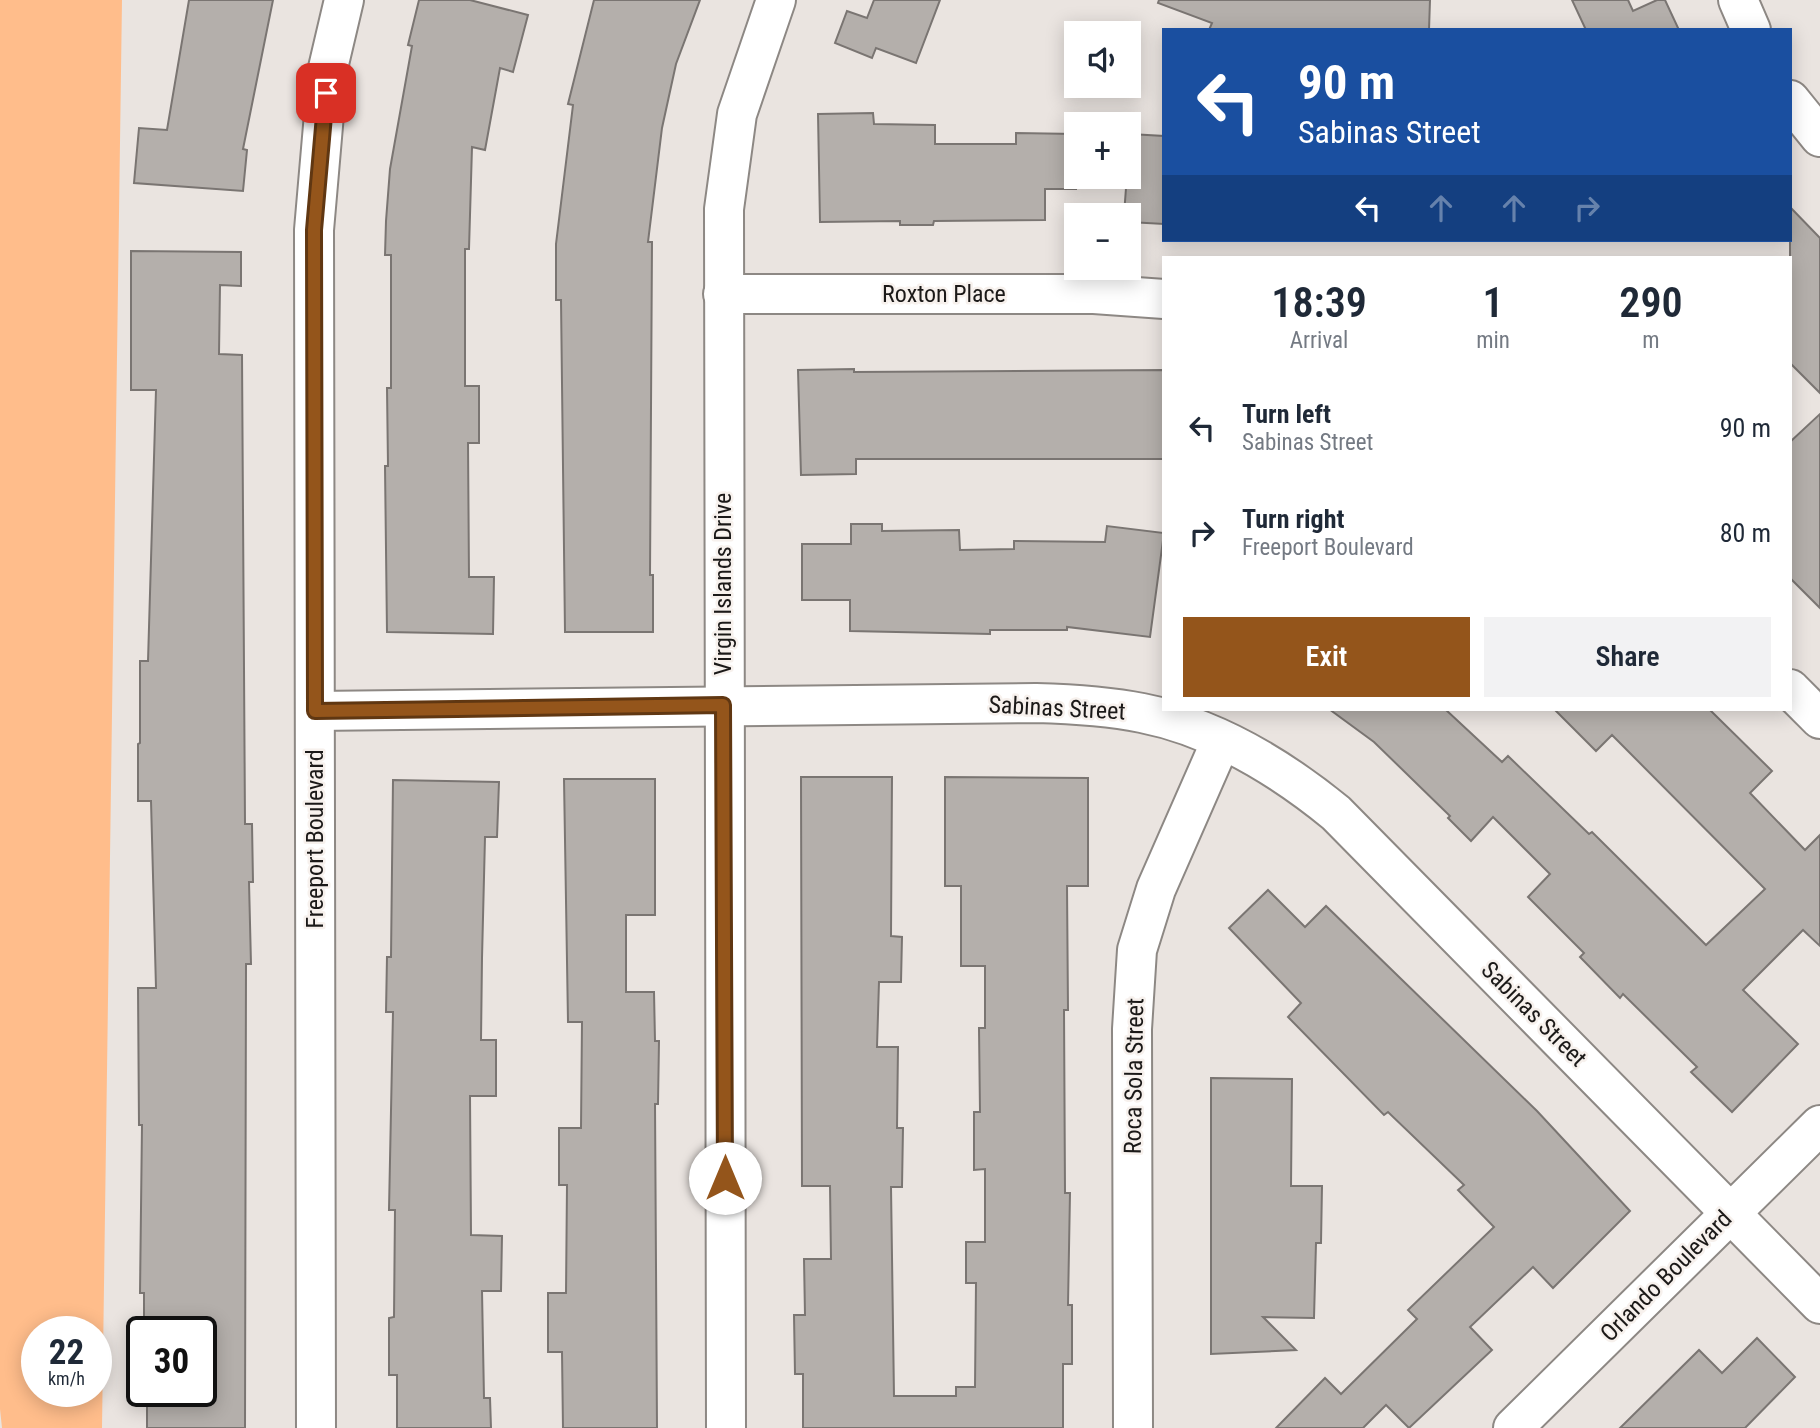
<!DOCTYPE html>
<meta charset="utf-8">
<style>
body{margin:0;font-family:"Roboto Condensed",sans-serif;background:#f2f2f3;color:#1f2937;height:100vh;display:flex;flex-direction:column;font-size:26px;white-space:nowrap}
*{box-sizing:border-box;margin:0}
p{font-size:23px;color:#747a83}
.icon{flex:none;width:38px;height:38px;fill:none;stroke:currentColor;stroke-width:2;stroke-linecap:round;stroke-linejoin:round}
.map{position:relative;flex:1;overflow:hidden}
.side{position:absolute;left:1162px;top:256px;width:630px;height:455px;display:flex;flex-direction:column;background:#fff;border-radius:0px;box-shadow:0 4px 18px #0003}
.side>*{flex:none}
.banner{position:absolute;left:1162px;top:28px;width:630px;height:214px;border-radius:0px;box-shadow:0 4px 18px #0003;background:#1a4fa0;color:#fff;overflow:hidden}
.controls{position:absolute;left:1064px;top:21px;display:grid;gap:14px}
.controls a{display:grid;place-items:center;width:77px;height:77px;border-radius:0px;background:#fff;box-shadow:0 4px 18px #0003;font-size:35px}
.speed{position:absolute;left:21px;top:1316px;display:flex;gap:14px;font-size:35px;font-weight:700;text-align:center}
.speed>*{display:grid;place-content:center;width:91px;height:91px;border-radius:50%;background:#fff;box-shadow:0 4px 18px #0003;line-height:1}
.speed small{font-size:18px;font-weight:400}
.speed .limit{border:4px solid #111;border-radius:10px;background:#fff;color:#111}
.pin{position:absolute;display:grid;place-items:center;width:60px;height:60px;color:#fff;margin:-30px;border-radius:14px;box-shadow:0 4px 10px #0006}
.me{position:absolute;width:77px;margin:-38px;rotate:0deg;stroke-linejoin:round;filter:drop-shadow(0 0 5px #0008)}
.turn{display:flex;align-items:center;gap:24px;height:147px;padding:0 21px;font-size:32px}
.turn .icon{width:91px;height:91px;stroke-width:2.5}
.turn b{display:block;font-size:49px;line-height:60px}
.lanes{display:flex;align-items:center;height:66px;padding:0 21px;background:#0003;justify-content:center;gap:35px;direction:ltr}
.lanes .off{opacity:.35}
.eta{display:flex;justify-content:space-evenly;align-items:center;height:119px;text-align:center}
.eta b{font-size:42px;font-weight:600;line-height:49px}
.cta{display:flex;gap:14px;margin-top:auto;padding:14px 21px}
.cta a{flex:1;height:80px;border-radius:0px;background:#94551b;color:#fff;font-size:28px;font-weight:600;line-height:80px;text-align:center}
.cta a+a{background:#f2f2f3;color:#1f2937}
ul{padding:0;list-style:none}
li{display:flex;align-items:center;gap:21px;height:105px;padding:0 21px}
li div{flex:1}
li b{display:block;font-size:26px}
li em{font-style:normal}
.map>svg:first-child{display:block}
</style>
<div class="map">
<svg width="1820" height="1428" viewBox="0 0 1820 1428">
<rect width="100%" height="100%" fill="#eae4e0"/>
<path fill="#ffbd8b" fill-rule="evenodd" d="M0,0H122L102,1428H2L0,1409ZM37,1332H96V1391H37Z"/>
<g fill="#b4afab" stroke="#7a7572" stroke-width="2">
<polygon points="189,0 273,0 243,149 247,150 243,191 134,183 139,128 167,130"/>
<polygon points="419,0 470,0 528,15 513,72 500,68 485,150 472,147 469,249 465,249 465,386 479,386 479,443 468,443 469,577 494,577 493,634 387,632 385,466 388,466 387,388 391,388 391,255 385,255 386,221 390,169 412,46 408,45"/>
<polygon points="594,0 700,0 676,64 662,128 648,242 652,242 650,575 653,575 653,632 565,632 561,300 556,300 556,244 573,105 568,104"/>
<polygon points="874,0 940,0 916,63 876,48 872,58 835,43 847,11 867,18"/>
<polygon points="1159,0 1430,0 1429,30 1209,30 1212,23 1158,3"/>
<polygon points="1572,0 1628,0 1633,11 1657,0 1665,0 1679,30 1586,30"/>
<polygon points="873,113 874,124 935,125 935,144 1016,144 1016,133 1076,134 1076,189 1045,189 1045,220 934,221 933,225 900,225 900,221 820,222 818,114"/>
<polygon points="1130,134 1164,136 1164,224 1129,222 1129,215 1124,215"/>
<polygon points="1790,207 1820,238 1820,393 1790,363"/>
<polygon points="131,251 241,252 241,286 220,285 219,354 242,355 245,824 252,824 253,882 249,882 251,964 246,964 245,1428 147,1428 147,1399 201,1399 201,1332 144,1332 144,1293 140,1293 142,1125 139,1125 138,988 156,988 151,801 138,801 138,744 140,743 140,661 148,661 156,390 131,390"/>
<polygon points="854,369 854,372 1164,370 1164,459 856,459 856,474 801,475 798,370"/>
<polygon points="1820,414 1820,608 1790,578 1790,442"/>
<polygon points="851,524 882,524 882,531 959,530 960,550 1014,549 1014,541 1105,542 1107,526 1164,533 1150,637 1067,627 1067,630 990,630 990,634 850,631 850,600 802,600 802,544 851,544"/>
<polygon points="1329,709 1445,709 1502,762 1508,756 1589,834 1592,832 1706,945 1765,889 1612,735 1596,751 1554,709 1709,709 1772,771 1750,793 1805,850 1820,835 1820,946 1803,930 1743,990 1798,1044 1732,1112 1691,1072 1697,1067 1623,994 1620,998 1580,957 1584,953 1528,897 1550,874 1493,817 1471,841 1448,818 1450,816 1374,742"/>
<polygon points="801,777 892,777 891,936 902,937 901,982 879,982 877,1047 898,1047 897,1128 903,1128 902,1187 891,1187 894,1396 956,1396 956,1387 975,1387 976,1283 966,1283 966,1242 985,1242 985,1169 974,1170 974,1112 980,1112 979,1028 985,1028 985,966 961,966 961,886 945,886 945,777 1088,778 1088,886 1067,886 1068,1010 1064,1010 1065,1193 1070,1193 1068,1305 1072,1305 1072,1364 1063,1364 1063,1428 803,1428 803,1374 795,1374 794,1315 805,1315 804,1259 831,1259 830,1186 802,1186"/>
<polygon points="564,779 655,779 655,915 626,915 626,992 654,992 655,1041 659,1041 658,1104 655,1104 657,1428 563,1428 562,1352 548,1352 548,1293 566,1293 567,1185 559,1185 559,1128 581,1128 582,1022 568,1022"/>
<polygon points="393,780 499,782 497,837 485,837 482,958 481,1040 496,1040 496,1096 470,1096 471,1235 502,1236 501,1291 482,1291 484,1398 490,1398 491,1428 397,1428 397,1375 389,1375 389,1318 394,1317 395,1210 389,1210 393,1012 386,1012 387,957 391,957"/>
<polygon points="1268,890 1305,927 1326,906 1537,1111 1630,1211 1553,1288 1533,1267 1470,1327 1492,1350 1409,1428 1386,1405 1363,1428 1276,1428 1325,1378 1341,1394 1417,1319 1408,1310 1494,1227 1458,1190 1464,1185 1388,1112 1384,1115 1288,1017 1301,1003 1229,928"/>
<polygon points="1211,1078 1292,1079 1291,1186 1322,1186 1321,1243 1316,1243 1314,1318 1263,1317 1296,1350 1211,1354"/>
<polygon points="1757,1338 1795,1377 1745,1428 1620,1428 1699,1350 1722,1373"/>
</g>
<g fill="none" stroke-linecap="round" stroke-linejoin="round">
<defs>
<g id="street">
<polyline points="1738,0 1751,30"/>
<polyline points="1790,100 1820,137"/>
<polyline points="723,294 1094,294 1164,299"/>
<polyline points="1790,689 1820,719"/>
<path d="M315,711L1036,703C1071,704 1107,706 1142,713C1213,727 1281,768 1336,813L1820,1304"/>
<polyline points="316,1428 314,230 328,68 344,0"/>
<polyline points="726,1428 724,209 737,114 776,0"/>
<polyline points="1133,1428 1132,1029 1137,950 1156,889 1221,741"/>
<polyline points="1513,1428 1820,1125"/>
</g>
</defs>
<use href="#street" stroke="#8d8884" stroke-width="42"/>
<use href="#street" stroke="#fff" stroke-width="38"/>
</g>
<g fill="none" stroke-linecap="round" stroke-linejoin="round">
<defs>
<polyline id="route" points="326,93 314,230 315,711 723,705 725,1178"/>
</defs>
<use href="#route" stroke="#603712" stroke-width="18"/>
<use href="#route" stroke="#94551b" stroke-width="12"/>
</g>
<g text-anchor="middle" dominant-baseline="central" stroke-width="5" stroke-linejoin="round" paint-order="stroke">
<g font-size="24" fill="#1b1918" stroke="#f7f1ed">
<text x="944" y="294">Roxton Place</text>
<text transform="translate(723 584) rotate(-90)">Virgin Islands Drive</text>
<text transform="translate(1057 708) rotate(3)">Sabinas Street</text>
<text transform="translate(315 839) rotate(-90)">Freeport Boulevard</text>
<text transform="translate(1534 1014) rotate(45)">Sabinas Street</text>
<text transform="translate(1134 1076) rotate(-89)">Roca Sola Street</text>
<text transform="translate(1666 1276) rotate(-45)">Orlando Boulevard</text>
</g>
</g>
</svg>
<div class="controls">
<a><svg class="icon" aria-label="sound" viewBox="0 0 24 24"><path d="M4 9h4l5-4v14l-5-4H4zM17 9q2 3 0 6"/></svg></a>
<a>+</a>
<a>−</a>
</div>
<div class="speed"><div>22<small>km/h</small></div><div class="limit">30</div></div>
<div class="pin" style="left:326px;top:93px;background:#d93025"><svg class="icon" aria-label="arrive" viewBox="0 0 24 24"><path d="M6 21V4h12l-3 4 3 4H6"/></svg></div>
<svg class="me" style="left:725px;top:1178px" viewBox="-20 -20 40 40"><circle r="19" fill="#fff"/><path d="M0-13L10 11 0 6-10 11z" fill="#94551b"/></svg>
<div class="banner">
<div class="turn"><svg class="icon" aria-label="left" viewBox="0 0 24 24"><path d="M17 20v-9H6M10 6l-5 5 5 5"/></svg><div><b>90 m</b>Sabinas Street</div></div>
<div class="lanes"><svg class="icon" aria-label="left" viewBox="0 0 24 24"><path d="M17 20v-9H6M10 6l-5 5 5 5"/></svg><svg class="icon off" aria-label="ahead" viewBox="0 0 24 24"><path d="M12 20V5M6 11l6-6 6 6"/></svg><svg class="icon off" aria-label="ahead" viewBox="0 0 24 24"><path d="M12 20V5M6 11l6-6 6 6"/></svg><svg class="icon off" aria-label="right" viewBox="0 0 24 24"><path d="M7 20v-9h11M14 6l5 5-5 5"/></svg></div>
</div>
<section class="side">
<div class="eta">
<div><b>18:39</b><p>Arrival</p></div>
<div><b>1</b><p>min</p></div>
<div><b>290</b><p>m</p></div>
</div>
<ul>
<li><svg class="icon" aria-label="left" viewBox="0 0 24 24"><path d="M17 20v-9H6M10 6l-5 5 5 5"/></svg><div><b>Turn left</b><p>Sabinas Street</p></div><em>90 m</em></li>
<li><svg class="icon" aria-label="right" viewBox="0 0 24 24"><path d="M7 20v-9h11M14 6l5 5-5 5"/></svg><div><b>Turn right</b><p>Freeport Boulevard</p></div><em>80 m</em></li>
</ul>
<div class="cta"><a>Exit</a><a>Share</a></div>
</section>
</div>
